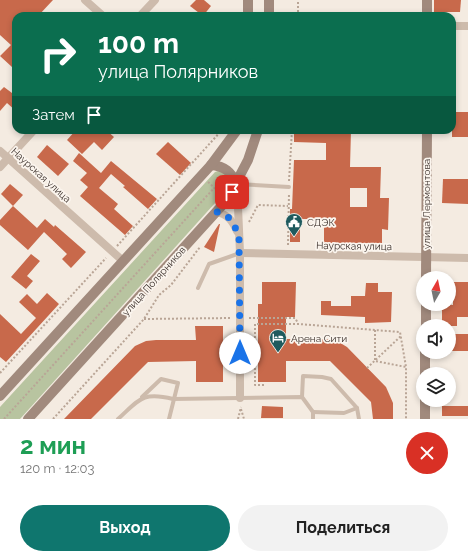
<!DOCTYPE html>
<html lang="ru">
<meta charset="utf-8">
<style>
body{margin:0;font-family:Raleway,sans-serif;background:#f2f2f2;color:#222;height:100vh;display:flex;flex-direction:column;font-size:15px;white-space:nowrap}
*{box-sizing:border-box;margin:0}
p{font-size:13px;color:#767676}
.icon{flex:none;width:22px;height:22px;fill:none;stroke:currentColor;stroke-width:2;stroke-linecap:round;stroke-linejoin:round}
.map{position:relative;height:419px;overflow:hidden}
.panel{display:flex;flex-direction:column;background:#fff;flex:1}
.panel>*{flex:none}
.guide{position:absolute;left:12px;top:12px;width:444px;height:122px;border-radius:12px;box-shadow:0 2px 6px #0003;background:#0b6e4f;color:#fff;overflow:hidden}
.needle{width:26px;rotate:9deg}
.controls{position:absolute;left:416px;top:271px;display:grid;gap:8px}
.controls a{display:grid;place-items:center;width:40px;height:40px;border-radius:50%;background:#fff;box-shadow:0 2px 6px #0003;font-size:20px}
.pin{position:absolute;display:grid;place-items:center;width:34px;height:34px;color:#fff;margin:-17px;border-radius:8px;box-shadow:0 2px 6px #0006}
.me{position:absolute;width:44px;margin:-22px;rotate:0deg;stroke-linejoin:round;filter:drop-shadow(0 0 3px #0008)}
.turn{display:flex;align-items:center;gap:14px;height:84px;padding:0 20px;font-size:18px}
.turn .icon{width:52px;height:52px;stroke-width:2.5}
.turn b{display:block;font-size:28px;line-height:34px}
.then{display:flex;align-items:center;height:38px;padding:0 20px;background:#0003;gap:8px;font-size:15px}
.round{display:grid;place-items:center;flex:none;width:42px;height:42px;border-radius:21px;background:#f2f2f2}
.summary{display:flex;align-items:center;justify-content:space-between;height:68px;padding:0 20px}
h1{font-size:24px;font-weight:700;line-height:30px;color:#1e9e55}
.cta{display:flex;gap:8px;margin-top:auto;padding:8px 20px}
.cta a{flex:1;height:46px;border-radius:24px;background:#0f766e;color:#fff;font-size:16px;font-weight:700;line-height:46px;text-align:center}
.cta a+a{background:#f2f2f2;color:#222}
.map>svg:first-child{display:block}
</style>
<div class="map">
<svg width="468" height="419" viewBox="0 0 468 419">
<rect width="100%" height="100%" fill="#f4ebe1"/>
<polygon fill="#b8c4a0" points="218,171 222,171 230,179 231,186 225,192 20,419 0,419 0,407 215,172"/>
<g fill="#c8694b" fill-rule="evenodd">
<polygon points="0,0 53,0 38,16 16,16 16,62 12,67 0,56 11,45 0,35"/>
<polygon points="196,0 204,0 211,6 203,16 190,6"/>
<polygon points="434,0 461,0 460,12 434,12"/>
<polygon points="4,87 12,93 16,88 16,111 7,103 0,111 0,91"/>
<rect x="452" y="112" width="16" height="25"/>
<polygon points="76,130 106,130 114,137 102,150 94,142 82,154 67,140"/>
<path d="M294,130H304V133L322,134V130H351L350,167H381L380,198H389L388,230L382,229V243H324V219H300V242H290V209H292L294,160H326V143L294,142ZM350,188H367V207H350Z"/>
<polygon points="168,142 191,163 180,175 156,154"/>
<polygon points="47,145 69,164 58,176 37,157"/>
<polygon points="79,153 101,173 111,161 157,199 148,209 123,187 125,186 111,174 99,188 118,204 114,209 133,226 125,235 80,196 88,187 80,180 87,173 73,161"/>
<polygon points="443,179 468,179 468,204 442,203"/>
<polygon points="10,184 23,195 13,206 1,194"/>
<polygon points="13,206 37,228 45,219 54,227 55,225 86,252 71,268 62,259 67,254 44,232 28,250 0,225 0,220"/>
<polygon points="219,224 220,224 214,252 204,247"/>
<polygon points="31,254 40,261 27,276 33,281 26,289 11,277"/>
<polygon points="262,282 296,282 295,317 286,317 286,339 327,339 337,341 347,347 386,387 393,403 393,419 373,419 371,402 330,361 286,361 286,382 258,382 258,304 262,304"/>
<polygon points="453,282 468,282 468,317 457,317 457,326 442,326 442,304 453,305"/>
<polygon points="366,283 378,283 378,292 392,292 391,322 365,323 365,317 321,315 321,301 331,301 331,306 351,306 351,296 365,296"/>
<polygon points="47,293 59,304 6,362 0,357 0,314 21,334 36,318 19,302 27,294 37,304"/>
<polygon points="195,326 223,326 223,382 196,382 196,361 148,362 91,419 64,419 135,346 146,341 156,340 196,340"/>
<rect x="449" y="334" width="19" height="17"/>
<polygon points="262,406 283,407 283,418 261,418"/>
<rect x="442" y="406" width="26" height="10"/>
</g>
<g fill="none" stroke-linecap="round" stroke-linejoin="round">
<g stroke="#b9a596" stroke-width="2" stroke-dasharray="2 2" stroke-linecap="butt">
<polyline points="298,16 298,0"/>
<polyline points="289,181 292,130"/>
<polyline points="208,182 221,194"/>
<polyline points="249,222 258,205 288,206"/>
<polyline points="288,245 289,194"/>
<polyline points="117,246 222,130"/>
<polyline points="249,318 295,318 298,323"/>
<polyline points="144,319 231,318"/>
<polyline points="375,330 375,361 406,367"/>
<polyline points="367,368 401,336"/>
<polyline points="0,373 106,258"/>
<polyline points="264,385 255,385 255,324 299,324 400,332 406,367 406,419"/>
<polyline points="241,409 244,419"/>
<polyline points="4,419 214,188"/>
<polyline points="53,419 144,319 159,295 171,285 200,247"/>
<polyline points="238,419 241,407"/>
</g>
<g stroke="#cdbbac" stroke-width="4">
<polyline points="237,184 289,187"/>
<polyline points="198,288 209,264 240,253"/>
<polyline points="142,397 161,379 178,383 169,419"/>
<polyline points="302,397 303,376 322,377 331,379 357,408 359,419"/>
<polyline points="313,412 344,413 357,408"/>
<path d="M118,419C139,400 142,391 173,399L302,397L313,412V419"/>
</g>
<g stroke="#cdbbac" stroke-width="8">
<polyline points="85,0 103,16"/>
<polyline points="140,16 155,0"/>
<polyline points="452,26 468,26"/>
<polyline points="0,151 123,261"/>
<polyline points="0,167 34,130"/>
<polyline points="237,184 240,253 240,398"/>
<path d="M217,212C228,215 232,220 237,231"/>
<polyline points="240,253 468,258"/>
</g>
<g stroke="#a18a7d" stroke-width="10">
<polyline points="248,0 248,16"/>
<polyline points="269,16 269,0"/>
<polyline points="427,16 427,0"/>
<path d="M211,165C225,166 231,172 237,184"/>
<polyline points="426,278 427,130"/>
<polyline points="426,326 426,304"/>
<polyline points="425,374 425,352"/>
<polyline points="0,396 211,165 237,130"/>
<polyline points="28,419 227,200 248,160 258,130"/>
<polyline points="425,419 425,400"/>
</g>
<polyline stroke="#b9a596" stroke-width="2" stroke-dasharray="2 2" stroke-linecap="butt" points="223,354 257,354"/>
</g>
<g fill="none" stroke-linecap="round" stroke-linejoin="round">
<path stroke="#1a73e8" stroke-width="7" stroke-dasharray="0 12.6" d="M232,192L217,212C231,215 234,224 239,237L240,353"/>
</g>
<defs>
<symbol id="civic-pin" viewBox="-11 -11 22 30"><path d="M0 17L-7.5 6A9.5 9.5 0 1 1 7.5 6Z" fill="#1f5a5e" stroke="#fbf5ee"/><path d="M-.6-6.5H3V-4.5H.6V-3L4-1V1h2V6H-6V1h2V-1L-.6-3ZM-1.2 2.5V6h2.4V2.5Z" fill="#fff"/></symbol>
<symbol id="hotel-pin" viewBox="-11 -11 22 30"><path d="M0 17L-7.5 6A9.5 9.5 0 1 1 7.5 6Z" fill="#1f5a5e" stroke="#fbf5ee"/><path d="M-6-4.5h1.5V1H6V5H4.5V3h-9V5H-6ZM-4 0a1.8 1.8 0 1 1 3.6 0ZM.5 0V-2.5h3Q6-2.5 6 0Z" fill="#fff"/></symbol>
</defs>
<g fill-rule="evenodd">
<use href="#civic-pin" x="284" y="212" width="20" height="27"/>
<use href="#hotel-pin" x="268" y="328" width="20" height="27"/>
</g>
<g text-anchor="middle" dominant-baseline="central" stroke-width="3.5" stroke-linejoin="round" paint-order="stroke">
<g font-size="10" fill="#3b302b" stroke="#fbf5ee">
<text transform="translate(41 175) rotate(42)">Наурская улица</text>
<text transform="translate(426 204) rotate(-90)">улица Лермонтова</text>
<text transform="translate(354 246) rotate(1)">Наурская улица</text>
<text transform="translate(154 281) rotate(-48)">улица Полярников</text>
</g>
<g font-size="10" fill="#3b302b" stroke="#fbf5ee" text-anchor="start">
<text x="307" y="222">СДЭК</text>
<text x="291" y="338">Арена Сити</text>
</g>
</g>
</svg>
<div class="controls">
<a><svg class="needle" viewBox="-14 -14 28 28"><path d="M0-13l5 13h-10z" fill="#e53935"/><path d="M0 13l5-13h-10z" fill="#767676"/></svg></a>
<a><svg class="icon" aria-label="sound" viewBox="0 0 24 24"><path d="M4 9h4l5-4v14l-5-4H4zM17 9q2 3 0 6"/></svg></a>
<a><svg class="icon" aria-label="layers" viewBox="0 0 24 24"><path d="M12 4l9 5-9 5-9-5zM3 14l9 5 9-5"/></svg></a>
</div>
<div class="pin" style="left:232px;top:192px;background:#d93025"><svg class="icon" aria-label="arrive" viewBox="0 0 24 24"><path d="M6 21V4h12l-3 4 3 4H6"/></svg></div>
<svg class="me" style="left:240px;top:353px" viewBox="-20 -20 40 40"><circle r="19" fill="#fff"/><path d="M0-13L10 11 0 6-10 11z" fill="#1a73e8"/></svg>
<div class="guide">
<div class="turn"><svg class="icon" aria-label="right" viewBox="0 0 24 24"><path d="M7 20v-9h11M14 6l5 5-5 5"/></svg><div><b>100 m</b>улица Полярников</div></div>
<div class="then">Затем<svg class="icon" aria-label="arrive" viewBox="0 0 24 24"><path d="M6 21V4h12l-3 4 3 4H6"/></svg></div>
</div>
</div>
<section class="panel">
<div class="summary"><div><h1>2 мин</h1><p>120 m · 12:03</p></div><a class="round" style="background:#d93025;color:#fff"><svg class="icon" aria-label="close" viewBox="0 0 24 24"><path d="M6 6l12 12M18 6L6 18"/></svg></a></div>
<div class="cta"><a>Выход</a><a>Поделиться</a></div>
</section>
